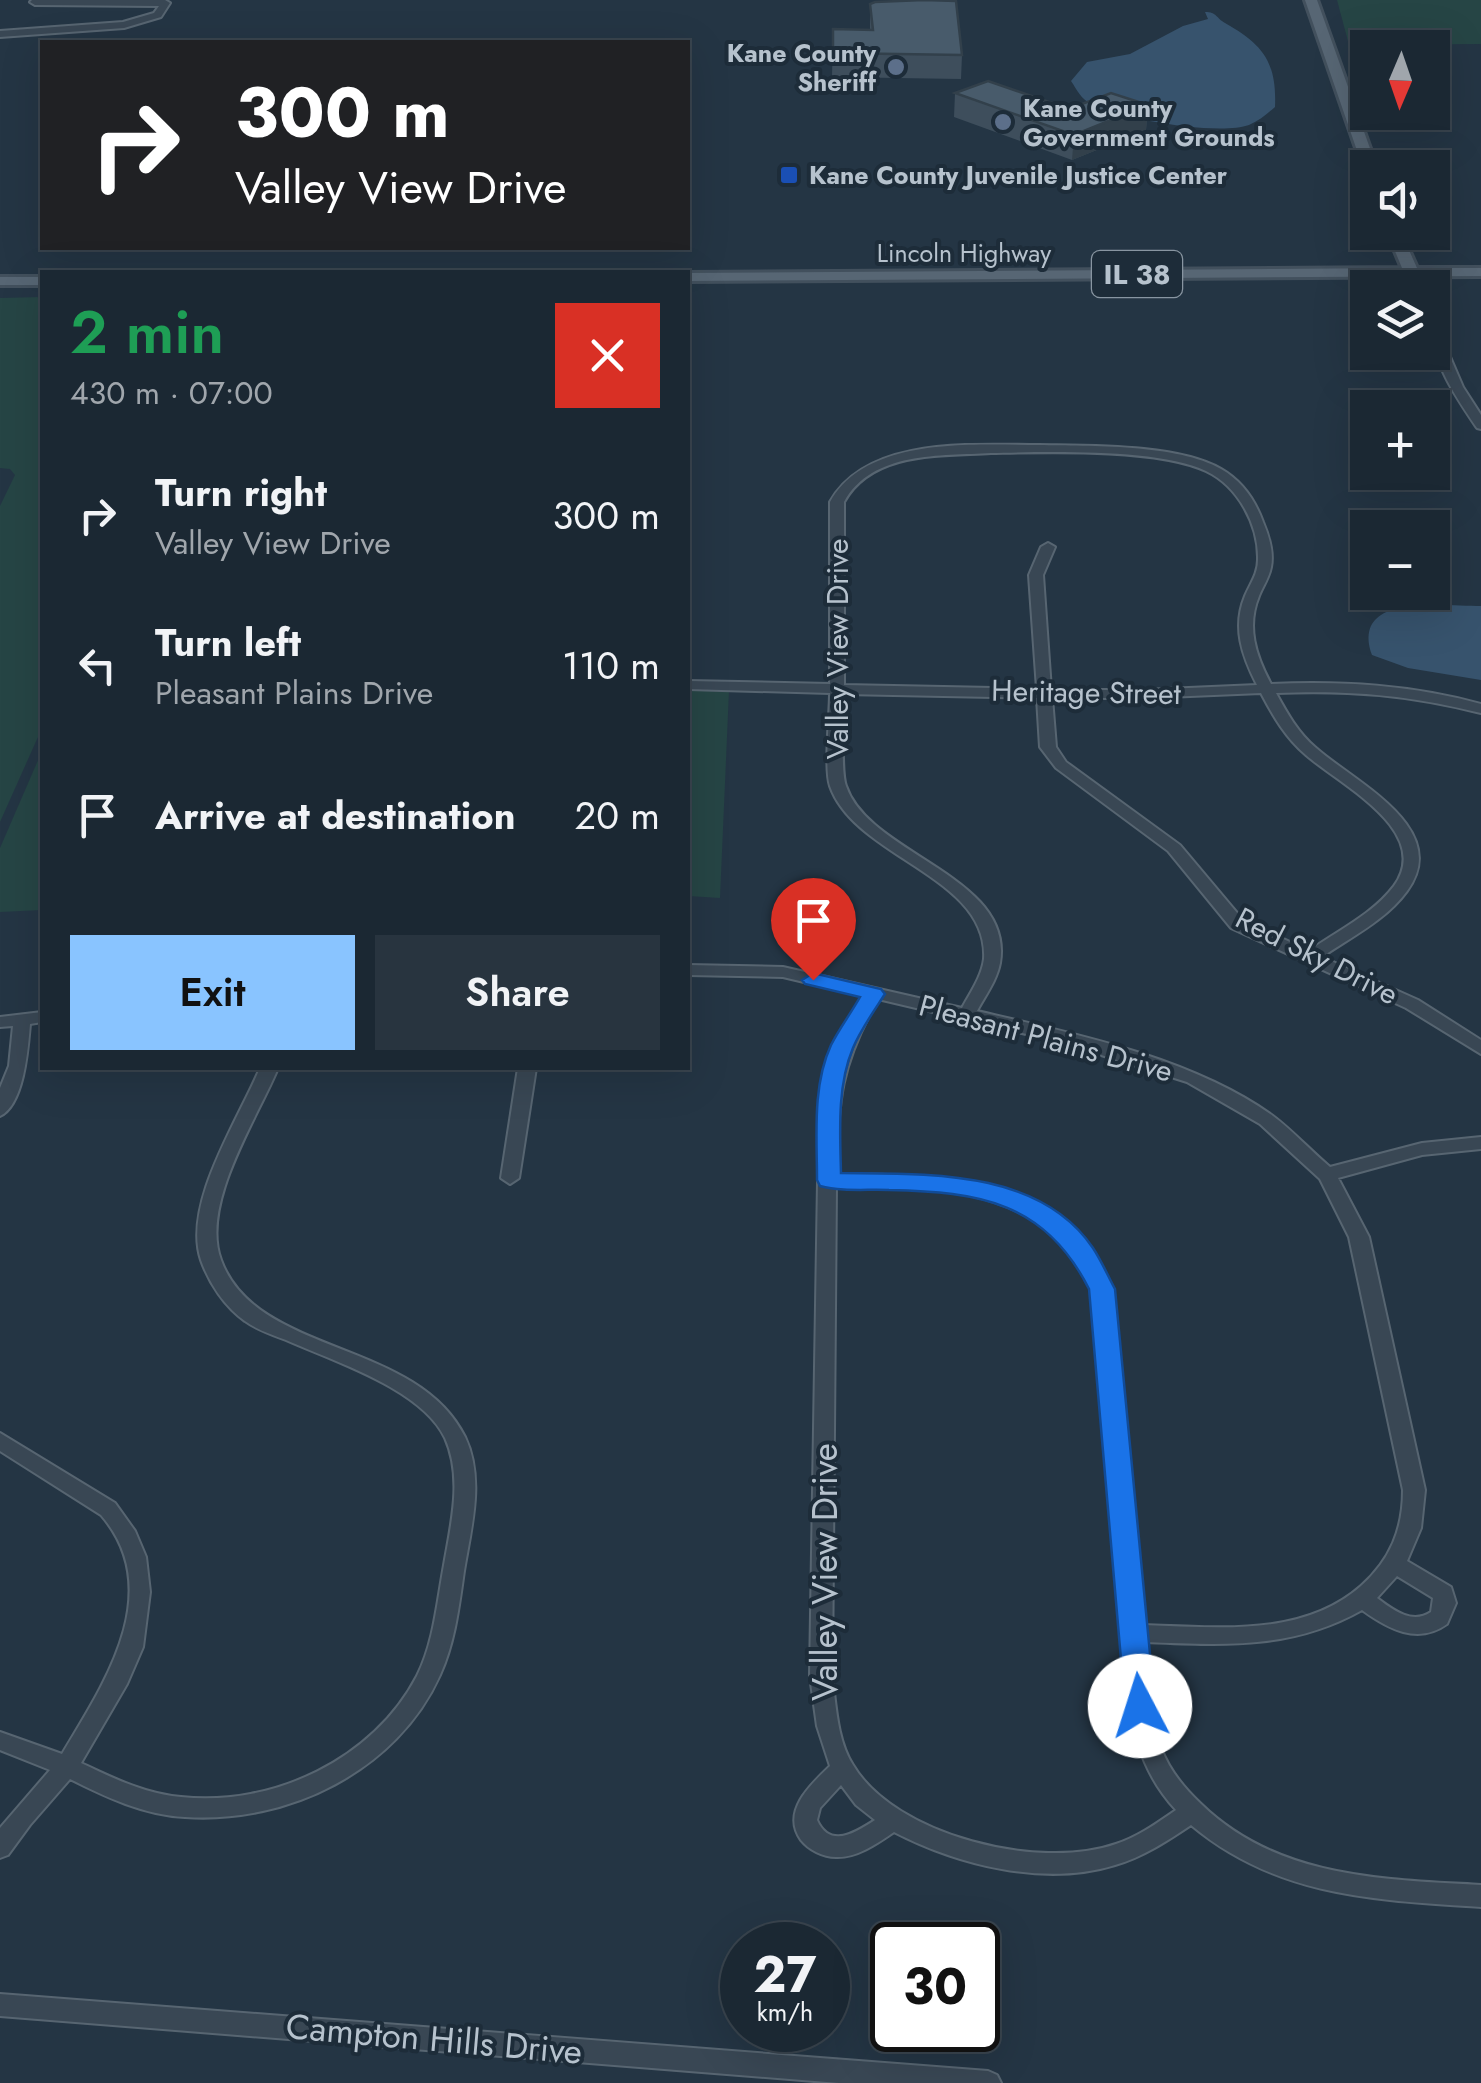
<!DOCTYPE html>
<meta charset="utf-8">
<style>
body{margin:0;font-family:Jost,sans-serif;background:#28343f;color:#f1f3f6;height:100vh;display:flex;flex-direction:column;font-size:38px;white-space:nowrap}
*{box-sizing:border-box;margin:0}
p{font-size:32px;color:#a0a6ac}
.icon{flex:none;width:55px;height:55px;fill:none;stroke:currentColor;stroke-width:2;stroke-linecap:round;stroke-linejoin:round}
.map{position:relative;flex:1;overflow:hidden}
.details{position:absolute;left:40px;top:270px;width:650px;height:800px;display:flex;flex-direction:column;background:#1b2833;border-radius:0px;box-shadow:0 10px 40px #0002,0 0 0 2px #39444e}
.details>*{flex:none}
.guide{position:absolute;left:40px;top:40px;width:650px;height:210px;border-radius:0px;box-shadow:0 10px 40px #0002,0 0 0 2px #39444e;background:#202124;color:#fff;overflow:hidden}
.needle{width:65px;rotate:182deg}
.tools{position:absolute;left:1350px;top:30px;display:grid;gap:20px}
.tools a{display:grid;place-items:center;width:100px;height:100px;border-radius:0px;background:#1b2833;box-shadow:0 10px 40px #0002,0 0 0 2px #39444e;font-size:50px}
.speed{position:absolute;left:720px;top:1922px;display:flex;gap:20px;font-size:50px;font-weight:700;text-align:center}
.speed>*{display:grid;place-content:center;width:130px;height:130px;border-radius:50%;background:#1b2833;box-shadow:0 10px 40px #0002,0 0 0 2px #39444e;line-height:1}
.speed small{font-size:25px;font-weight:400}
.speed .limit{border:5px solid #111;border-radius:15px;background:#fff;color:#111}
.pin{position:absolute;display:grid;place-items:center;width:85px;height:85px;color:#fff;margin:-102px -42px;border-radius:50% 50% 50% 0;rotate:-45deg;box-shadow:0 0 10px #0007}
.pin .icon{rotate:45deg}
.me{position:absolute;width:110px;margin:-55px;rotate:355deg;stroke-linejoin:round;filter:drop-shadow(0 0 8px #0008)}
.turn{display:flex;align-items:center;gap:35px;height:210px;padding:0 30px;font-size:45px}
.turn .icon{width:130px;height:130px;stroke-width:2.5}
.turn b{display:block;font-size:70px;line-height:85px}
.round{display:grid;place-items:center;flex:none;width:105px;height:105px;border-radius:0px;background:#28343f}
.headline{display:flex;align-items:center;justify-content:space-between;height:170px;padding:0 30px}
h1{font-size:60px;font-weight:600;line-height:75px;color:#1e9e55}
.primary-button{display:flex;gap:20px;margin-top:auto;padding:20px 30px}
.primary-button a{flex:1;height:115px;border-radius:0px;background:#89c4ff;color:#111;font-size:40px;font-weight:600;line-height:115px;text-align:center}
.primary-button a+a{background:#28343f;color:#f1f3f6}
ul{padding:0;list-style:none}
li{display:flex;align-items:center;gap:30px;height:150px;padding:0 30px}
li div{flex:1}
li b{display:block;font-size:38px}
li em{font-style:normal}
.map>svg:first-child{display:block}
</style>
<div class="map">
<svg width="1481" height="2083" viewBox="0 0 1481 2083">
<rect width="100%" height="100%" fill="#243544"/>
<g fill="#264545">
<polygon points="1337,0 1481,0 1481,44 1349,45"/>
<polygon points="42,297 42,728 0,822 0,506 15,475 10,469 0,468 0,298"/>
<polygon points="688,690 729,691 720,898 688,896"/>
<polygon points="42,751 42,910 0,912 0,848"/>
</g>
<g fill="#37536d">
<path d="M1205,12C1217,12 1216,18 1225,23C1262,44 1277,61 1275,107C1267,114 1259,121 1249,125C1218,136 1121,119 1091,104C1081,99 1077,90 1071,81L1087,62L1130,54L1183,26L1208,19Z"/>
<path d="M1481,606V680L1408,668L1372,655C1350,592 1443,606 1481,606Z"/>
</g>
<g fill="none" stroke-linecap="round" stroke-linejoin="round">
<defs>
<g id="minor">
<polygon points="32,0 165,0 170,3 161,17 124,28 0,37 0,31 123,22 154,13 159,6 35,5 30,2"/>
<polygon points="1411,269 1417,272 1423,288 1411,288 1405,272"/>
<path d="M1432,326L1438,329L1463,387L1481,415V429L1477,428C1456,397 1432,363 1432,326Z"/>
<path d="M1039,445C1089,446 1178,444 1221,469C1242,481 1255,500 1263,522C1269,536 1274,552 1271,567C1269,578 1263,586 1259,596C1246,627 1256,656 1271,684C1344,681 1411,685 1481,704V713C1408,695 1351,690 1276,693C1287,713 1298,733 1316,748C1354,782 1453,828 1407,891C1386,920 1351,937 1322,957L1418,1000L1481,1040V1054L1406,1008L1231,928L1168,851L1056,768L1040,747L1037,698L844,694C844,713 840,770 846,786C869,855 1015,876 1000,963C997,980 985,996 977,1011C1072,1033 1193,1058 1273,1116C1293,1131 1311,1151 1330,1167L1422,1143L1481,1137V1149L1422,1155L1338,1178L1369,1237L1425,1490L1421,1528L1407,1561L1451,1587L1456,1603L1447,1624C1418,1645 1388,1629 1362,1610C1291,1650 1224,1645 1145,1642C1149,1677 1148,1715 1161,1748C1169,1770 1184,1788 1201,1804C1277,1878 1381,1879 1481,1885V1907C1375,1900 1277,1897 1191,1825C1167,1841 1143,1857 1115,1865C1044,1887 958,1865 894,1832C878,1843 857,1858 836,1857C823,1857 809,1850 801,1840C781,1812 810,1785 830,1766L817,1726L810,1676L819,1120C824,1073 840,1036 863,996L783,977L688,975V965L783,967L962,1008C970,993 982,976 984,959C989,876 855,858 830,786C824,768 830,715 830,693L688,689V681L830,684V502C867,436 973,445 1039,445ZM991,453C1046,452 1157,448 1206,471C1238,486 1259,525 1258,560C1258,574 1250,584 1245,596C1232,627 1242,656 1257,685L1143,690H1051L1043,575L1055,547L1048,543L1041,547L1029,575L1037,689L844,685V502C872,451 941,456 991,453ZM1261,693C1273,716 1286,738 1306,755C1339,784 1434,831 1394,886C1373,914 1337,931 1309,951L1243,920L1180,845L1066,762L1056,747L1052,698H1143ZM878,999L1060,1042L1187,1082L1260,1124L1320,1179L1349,1237L1403,1490C1403,1530 1390,1560 1361,1586C1302,1638 1216,1627 1144,1625L1112,1289C1105,1275 1099,1260 1089,1248C1032,1172 922,1175 837,1174C837,1101 841,1064 878,999ZM836,1186C919,1187 1016,1184 1074,1255C1082,1265 1087,1278 1092,1289L1129,1706C1136,1746 1148,1780 1176,1810C1157,1823 1138,1837 1116,1844C1040,1871 895,1836 853,1765C837,1740 836,1705 832,1676ZM1397,1576L1433,1598L1431,1612C1412,1625 1393,1610 1377,1598ZM841,1785L856,1805L875,1820C855,1833 830,1849 817,1820L820,1808Z"/>
<path d="M42,1012V1022L30,1024C28,1048 24,1105 0,1116V1088L9,1066L13,1026L0,1027V1017Z"/>
<path d="M260,1068H278C257,1119 200,1204 221,1260C256,1356 417,1339 465,1437C485,1479 471,1528 464,1571C459,1606 455,1642 440,1675C397,1771 287,1824 185,1817C144,1815 106,1797 70,1779L30,1825L8,1855L0,1858V1828L50,1770L0,1750V1732L62,1754C104,1684 167,1591 101,1515L0,1451V1433L115,1503L135,1531L146,1557L150,1592L143,1647L127,1684L81,1763C113,1778 145,1794 181,1797C273,1807 374,1759 417,1676C434,1642 437,1602 444,1565C451,1524 463,1478 445,1438C422,1389 333,1361 286,1340C273,1335 257,1330 245,1321C225,1307 209,1283 201,1260C182,1204 239,1119 260,1068Z"/>
<polygon points="518,1068 536,1068 519,1178 510,1184 501,1178"/>
<polygon points="0,1994 988,2071 997,2075 1001,2083 839,2083 0,2016"/>
</g>
<g id="major">
<polygon points="1305,0 1317,0 1377,168 1368,168 1368,171 1363,168"/>
<polygon points="1387,232 1401,232 1417,268 1481,268 1481,276 688,281 688,273 1402,268"/>
<rect x="0" y="277" width="42" height="8"/>
</g>
</defs>
<use href="#minor" stroke="#576571" stroke-width="4"/>
<use href="#major" stroke="#42505d" stroke-width="6"/>
<use href="#minor" fill="#394754" fill-rule="evenodd"/>
<use href="#major" fill="#576674" fill-rule="evenodd"/>
</g>
<g fill="#3e4e5c">
<polygon points="870,4 962,55 961,79 832,77 833,29 870,30"/>
<polygon points="955,93 1069,109 1148,105 1146,130 1072,160 954,117"/>
</g>
<polygon fill="#32404b" points="1148,105 1146,130 1072,160 1074,135"/>
<g fill="#485b6b" stroke="#32404b" stroke-width="2.5">
<polygon points="924,0 956,1 962,55 833,53 833,29 873,30 870,4 875,2"/>
<polygon points="988,81 1069,109 1111,93 1148,105 1074,135 955,93"/>
</g>
<path fill="#1a73e8" stroke="#114b97" stroke-width="2.5" d="M813,973L881,989L885,994C874,1011 861,1029 853,1048C837,1086 840,1132 841,1173C924,1174 1039,1168 1093,1248C1101,1260 1108,1276 1115,1289L1155,1706L1151,1714L1140,1718L1130,1714L1125,1706L1089,1289C1045,1202 980,1192 889,1190C867,1189 842,1192 820,1186L817,1180C817,1137 812,1086 831,1045C839,1029 851,1013 860,997L805,984L802,980Z"/>
<g fill="#5c6f8a" stroke="#1d2c39" stroke-width="4">
<circle cx="896" cy="67" r="10"/>
<circle cx="1003" cy="122" r="10"/>
</g>
<rect fill="#1a4fb4" stroke="#1d2c39" stroke-width="4" x="779" y="165" width="20" height="20" rx="5"/>
<g text-anchor="middle" dominant-baseline="central" stroke-width="8" stroke-linejoin="round" paint-order="stroke">
<g font-size="25" font-weight="bold" fill="#b6c2cd" stroke="#1d2c39" text-anchor="start">
<text x="876" y="53" text-anchor="end">Kane County<tspan x="876" dy="29">Sheriff</tspan></text>
<text x="1023" y="108">Kane County<tspan x="1023" dy="29">Government Grounds</tspan></text>
<text x="809" y="175">Kane County Juvenile Justice Center</text>
</g>
<g font-size="25" fill="#b6c2cd" stroke="#1d2c39">
<text x="964" y="253">Lincoln Highway</text>
</g>
<rect fill="#1d2c39" stroke="#8895a1" stroke-width="2.5" x="1092" y="251" width="90" height="46" rx="8"/>
<g font-size="28" font-weight="bold" fill="#b6c2cd">
<text x="1137" y="274">IL 38</text>
</g>
<g font-size="30" fill="#b6c2cd" stroke="#1d2c39">
<text transform="translate(837 649) rotate(-90)">Valley View Drive</text>
<text transform="translate(1086 692) rotate(1)">Heritage Street</text>
<text transform="translate(1317 956) rotate(27)">Red Sky Drive</text>
<text transform="translate(1046 1038) rotate(15)">Pleasant Plains Drive</text>
</g>
<g font-size="35" fill="#b6c2cd" stroke="#1d2c39">
<text transform="translate(825 1572) rotate(-90)">Valley View Drive</text>
<text transform="translate(434 2039) rotate(5)">Campton Hills Drive</text>
</g>
</g>
</svg>
<div class="tools">
<a><svg class="needle" viewBox="-14 -14 28 28"><path d="M0-13l5 13h-10z" fill="#e53935"/><path d="M0 13l5-13h-10z" fill="#a0a6ac"/></svg></a>
<a><svg class="icon" aria-label="sound" viewBox="0 0 24 24"><path d="M4 9h4l5-4v14l-5-4H4zM17 9q2 3 0 6"/></svg></a>
<a><svg class="icon" aria-label="layers" viewBox="0 0 24 24"><path d="M12 4l9 5-9 5-9-5zM3 14l9 5 9-5"/></svg></a>
<a>+</a>
<a>−</a>
</div>
<div class="speed"><div>27<small>km/h</small></div><div class="limit">30</div></div>
<div class="pin" style="left:813px;top:980px;background:#d93025"><svg class="icon" aria-label="arrive" viewBox="0 0 24 24"><path d="M6 21V4h12l-3 4 3 4H6"/></svg></div>
<svg class="me" style="left:1140px;top:1706px" viewBox="-20 -20 40 40"><circle r="19" fill="#fff"/><path d="M0-13L10 11 0 6-10 11z" fill="#1a73e8"/></svg>
<div class="guide">
<div class="turn"><svg class="icon" aria-label="right" viewBox="0 0 24 24"><path d="M7 20v-9h11M14 6l5 5-5 5"/></svg><div><b>300 m</b>Valley View Drive</div></div>
</div>
<section class="details">
<div class="headline"><div><h1>2 min</h1><p>430 m · 07:00</p></div><a class="round" style="background:#d93025;color:#fff"><svg class="icon" aria-label="close" viewBox="0 0 24 24"><path d="M6 6l12 12M18 6L6 18"/></svg></a></div>
<ul>
<li><svg class="icon" aria-label="right" viewBox="0 0 24 24"><path d="M7 20v-9h11M14 6l5 5-5 5"/></svg><div><b>Turn right</b><p>Valley View Drive</p></div><em>300 m</em></li>
<li><svg class="icon" aria-label="left" viewBox="0 0 24 24"><path d="M17 20v-9H6M10 6l-5 5 5 5"/></svg><div><b>Turn left</b><p>Pleasant Plains Drive</p></div><em>110 m</em></li>
<li><svg class="icon" aria-label="arrive" viewBox="0 0 24 24"><path d="M6 21V4h12l-3 4 3 4H6"/></svg><div><b>Arrive at destination</b></div><em>20 m</em></li>
</ul>
<div class="primary-button"><a>Exit</a><a>Share</a></div>
</section>
</div>
